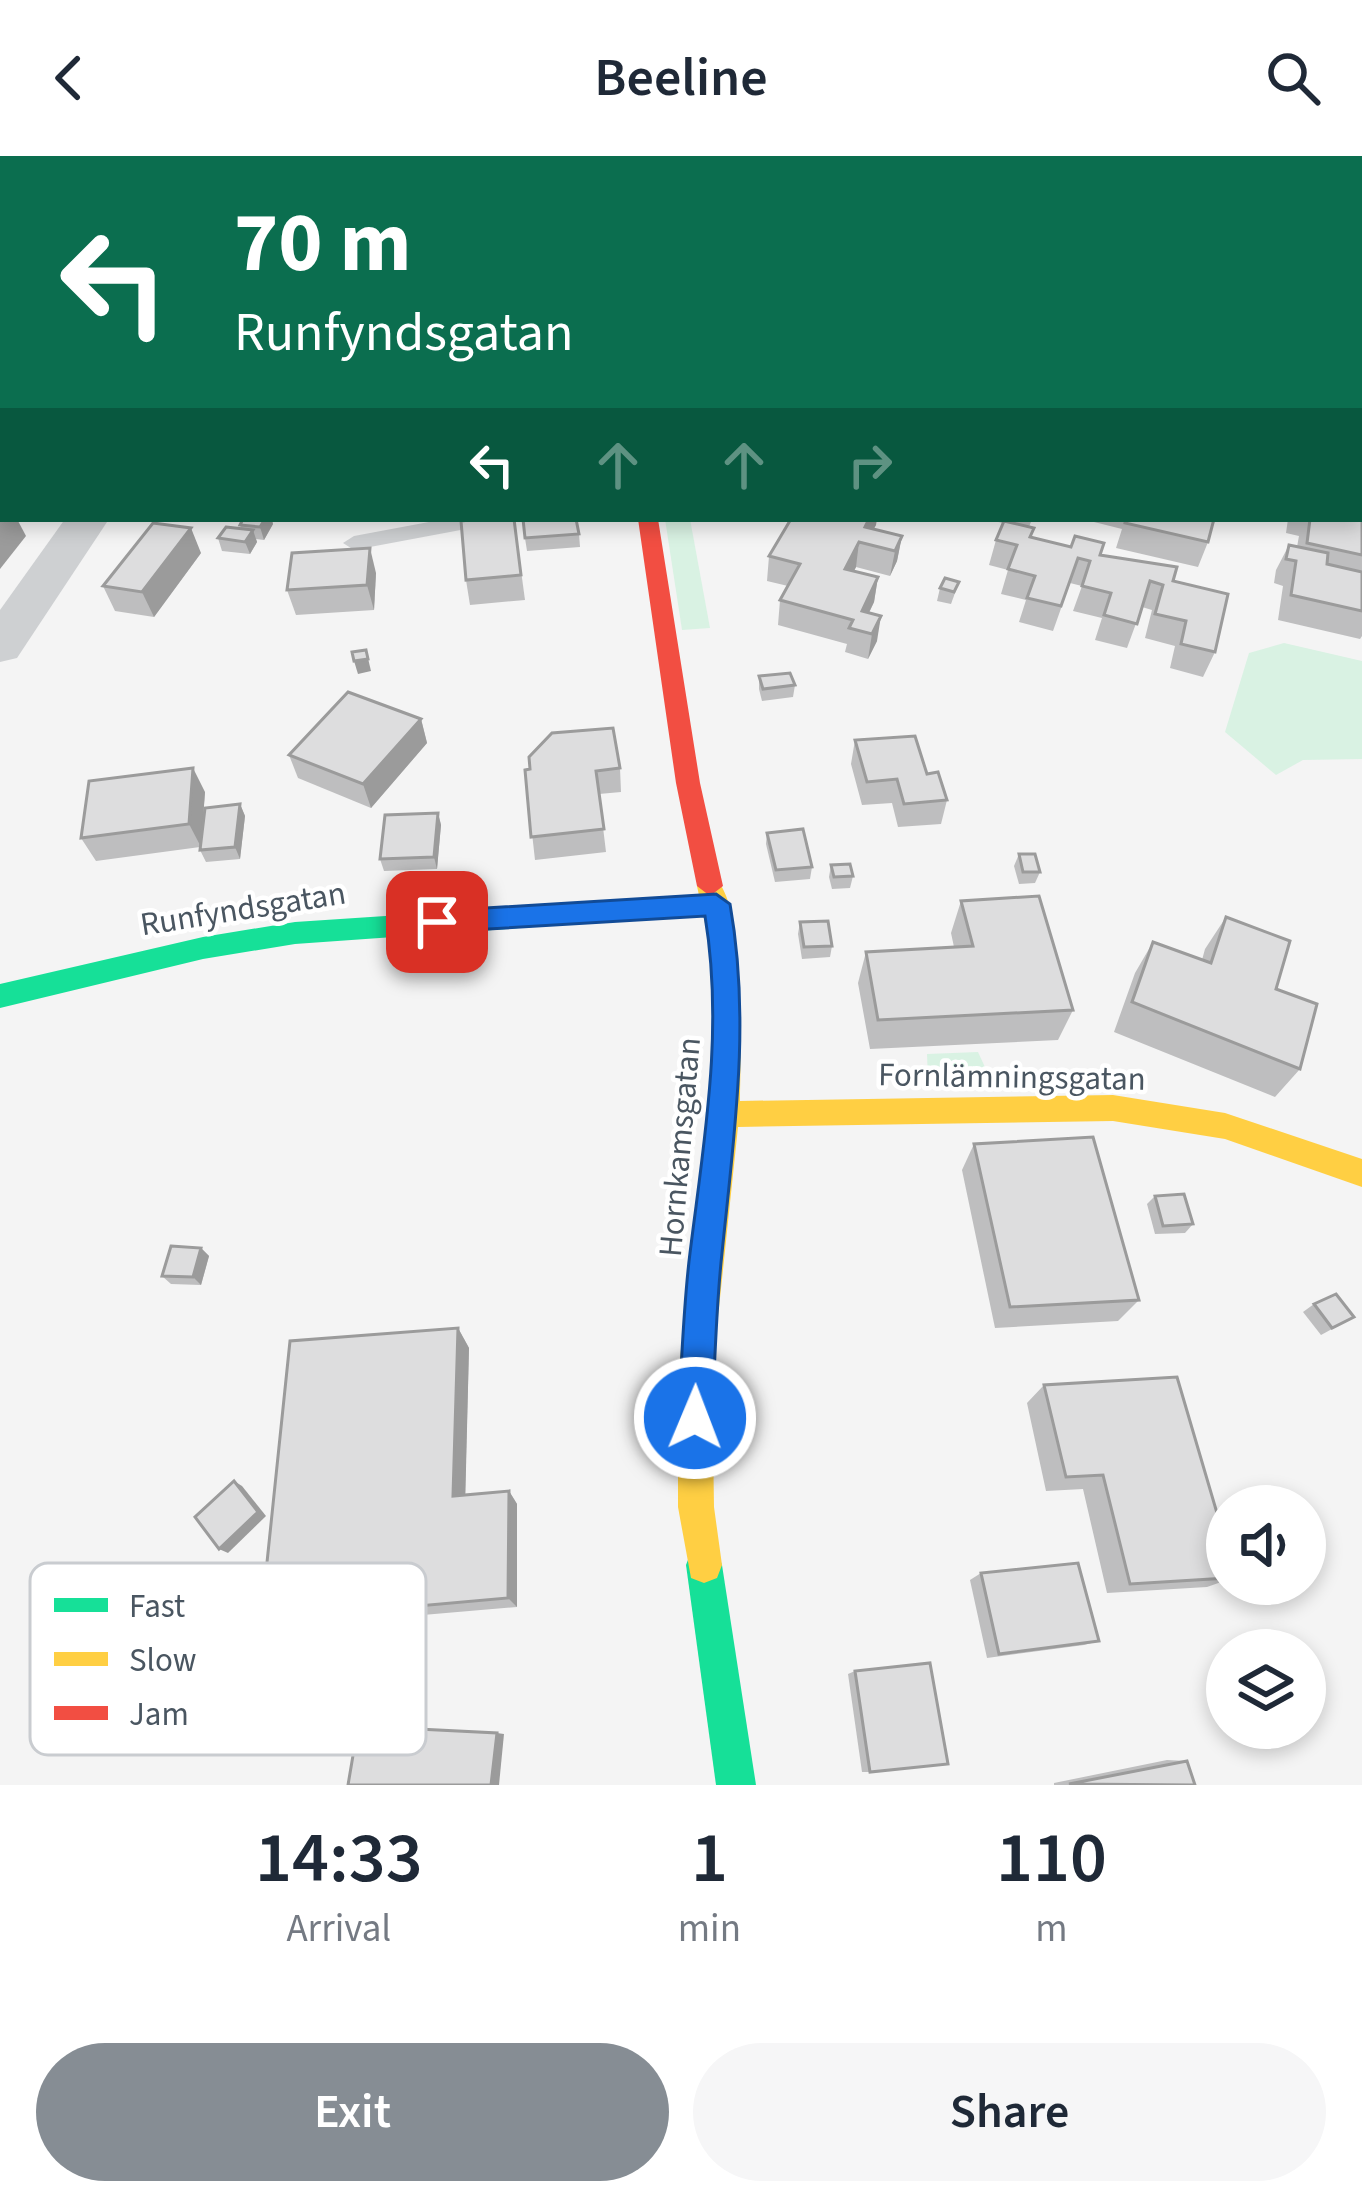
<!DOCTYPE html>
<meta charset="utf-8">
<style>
body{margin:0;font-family:"Source Sans 3",sans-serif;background:#f6f6f7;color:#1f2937;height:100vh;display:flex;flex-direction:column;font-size:45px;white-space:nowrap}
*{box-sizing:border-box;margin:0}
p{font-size:39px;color:#747a83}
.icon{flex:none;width:66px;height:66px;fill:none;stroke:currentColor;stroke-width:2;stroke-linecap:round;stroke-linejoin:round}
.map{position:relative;height:1629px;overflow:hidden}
.panel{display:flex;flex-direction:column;background:#fff;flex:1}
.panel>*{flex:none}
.hud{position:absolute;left:0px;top:0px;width:1362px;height:366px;box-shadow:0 6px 18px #0003;background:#0b6e4f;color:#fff;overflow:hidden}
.tools{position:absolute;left:1206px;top:1329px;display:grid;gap:24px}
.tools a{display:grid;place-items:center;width:120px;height:120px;border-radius:50%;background:#fff;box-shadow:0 6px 18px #0003;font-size:60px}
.pin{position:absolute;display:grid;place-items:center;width:102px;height:102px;color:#fff;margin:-51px;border-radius:24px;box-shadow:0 6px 18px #0006}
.me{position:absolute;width:132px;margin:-66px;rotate:1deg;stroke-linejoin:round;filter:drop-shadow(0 0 9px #0008)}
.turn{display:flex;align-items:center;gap:42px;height:252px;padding:0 36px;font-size:54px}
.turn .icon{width:156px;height:156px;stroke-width:2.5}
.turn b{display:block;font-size:84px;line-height:102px}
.lanes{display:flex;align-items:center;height:114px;padding:0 36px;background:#0003;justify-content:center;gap:60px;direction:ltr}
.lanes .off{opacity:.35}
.eta{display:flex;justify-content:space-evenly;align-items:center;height:204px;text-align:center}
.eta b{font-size:72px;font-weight:600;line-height:84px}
.button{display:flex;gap:24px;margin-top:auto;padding:24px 36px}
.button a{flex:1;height:138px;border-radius:72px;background:#868d94;color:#fff;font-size:48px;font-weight:600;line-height:138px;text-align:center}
.button a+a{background:#f6f6f7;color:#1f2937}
header{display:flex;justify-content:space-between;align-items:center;height:156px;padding:0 36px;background:#fff;font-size:54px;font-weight:600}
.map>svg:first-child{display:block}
</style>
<header><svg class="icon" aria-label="back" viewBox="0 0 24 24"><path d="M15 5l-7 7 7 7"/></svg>Beeline<svg class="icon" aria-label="search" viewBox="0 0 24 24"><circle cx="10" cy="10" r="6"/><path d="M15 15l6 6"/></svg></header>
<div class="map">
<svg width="1362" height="1629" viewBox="0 0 1362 1629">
<rect width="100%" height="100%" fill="#f4f4f4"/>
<g fill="#d9f2e3">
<polygon points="0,0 1362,0 1362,122 1359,3 3,3 0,203"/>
<polygon points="665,363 690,363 710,472 682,474"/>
<polygon points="1284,487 1362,505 1362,603 1303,604 1276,619 1225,576 1249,497"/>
<polygon points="978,896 990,922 928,923 927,898"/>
</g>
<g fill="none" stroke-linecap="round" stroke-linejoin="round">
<polygon fill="#ced0d2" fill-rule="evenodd" points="445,363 493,363 482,370 354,394 343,387 354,380"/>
<g fill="#ced0d2" fill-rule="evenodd">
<polygon points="416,0 455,0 457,3 418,3"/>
<polygon points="65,363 109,363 17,502 0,506 0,454"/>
</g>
<g fill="#16e098" fill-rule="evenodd">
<polygon points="716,738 729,748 716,758 295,788 203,803 0,852 0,828 203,781 295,766"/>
<polygon points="704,1391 717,1396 722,1409 756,1629 716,1629 686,1409 691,1396"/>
</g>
<g fill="#ffcf43" fill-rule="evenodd">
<rect x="1359" y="201" width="3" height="10"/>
<path d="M710,720C748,732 740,907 740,945L1113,939L1225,957L1362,1003V1031L1225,983L1113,965L738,971L712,1218L714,1351L722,1409L717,1422L704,1427L691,1422L678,1351V1218L710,958L714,810L697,730Z"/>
</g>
<polygon fill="#f24e42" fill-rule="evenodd" points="638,363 658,363 700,627 723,730 710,740 697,730 676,627"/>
</g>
<g fill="#bebebf">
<polygon points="1359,320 1362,321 1362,480 1360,483 1278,464 1283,430 1274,427 1276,414 1289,389 1297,391 1299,380 1286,377 1288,363 1359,363"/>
<polygon points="514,363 525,444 470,449 466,424"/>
<polygon points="985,363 1032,363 1029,371 1031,381 1100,399 1173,425 1215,496 1203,521 1170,512 1175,490 1145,482 1152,454 1142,451 1127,492 1095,484 1102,462 1073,455 1082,430 1070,427 1053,475 1019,466 1026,444 1001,438 1008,414 989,409 996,384 1003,367"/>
<polygon points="1091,363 1214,363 1208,386 1198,411 1116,392 1122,373 1090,365"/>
<polygon points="273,368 264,384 256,383 257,386 250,398 222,395 218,382 241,372 240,369"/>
<polygon points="876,369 873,373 902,380 897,405 890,420 856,411 854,415 878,421 874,446 869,457 877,485 868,503 845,496 847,488 778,469 780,444 788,430 767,425 769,400"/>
<polygon points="579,378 580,391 527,395 525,382"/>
<polygon points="201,397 154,461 115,455 103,430"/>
<polygon points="376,417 374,454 296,459 287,434"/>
<polygon points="959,426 951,448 937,445 940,432"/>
<polygon points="759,520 795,529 793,541 762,545 759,533"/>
<polygon points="421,563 427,587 371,652 298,622 289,599"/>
<polygon points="855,584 927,618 947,644 941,668 898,671 892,647 862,649 851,608"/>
<polygon points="620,612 621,636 599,638 606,696 535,704 525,614"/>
<polygon points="205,636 202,673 240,648 245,660 240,703 206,706 200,694 200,691 96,705 81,682"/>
<polygon points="438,657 441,669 437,713 384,715 380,703"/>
<polygon points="767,677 812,711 810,723 775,726 766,688"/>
<polygon points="1019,698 1040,716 1035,727 1019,728 1014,710"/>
<polygon points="831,709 853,720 850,732 832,733 829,721"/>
<polygon points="961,745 1073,854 1058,884 870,893 858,827 866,796 954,791 951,777"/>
<polygon points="1226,761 1276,833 1300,913 1275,941 1114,876 1135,817 1153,786 1202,804 1205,793"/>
<polygon points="800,766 832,790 830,801 802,803 798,778"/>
<polygon points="974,988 1139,1144 1118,1165 995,1172 962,1014"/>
<polygon points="1155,1040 1193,1068 1185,1077 1155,1078 1147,1048"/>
<polygon points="201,1092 209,1100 201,1129 171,1128 162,1120"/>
<polygon points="1314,1148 1354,1161 1321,1179 1303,1156"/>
<polygon points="458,1172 469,1192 465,1339 509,1335 517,1348 517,1451 283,1471 261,1464"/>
<polygon points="1044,1229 1227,1391 1227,1424 1207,1431 1107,1437 1083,1333 1046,1335 1027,1247"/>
<polygon points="981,1417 1099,1485 1084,1489 987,1502 970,1424"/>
<polygon points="855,1515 870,1616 862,1616 848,1518"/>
<polygon points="1167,1604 1187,1605 1195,1629 1054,1629 1054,1627"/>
</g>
<g fill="#9b9b9b">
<polygon points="6,363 17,363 26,380 0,413 0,370"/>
<polygon points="265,363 272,363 273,368 264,384 260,371"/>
<polygon points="869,363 877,363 876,369 866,387 865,371"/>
<polygon points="191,372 201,397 154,461 142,436"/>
<polygon points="253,374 257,386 250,398 245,386"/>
<polygon points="902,380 897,405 890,420 895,395"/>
<polygon points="859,386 856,411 842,438 845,413"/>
<polygon points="370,392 376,417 374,454 367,429"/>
<polygon points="878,421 874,446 860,475 862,455"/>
<polygon points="881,460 877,485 868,503 872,478"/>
<polygon points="366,494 371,515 358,518 354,505"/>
<polygon points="421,563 427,587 371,652 363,628"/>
<polygon points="193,612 205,636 201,691 189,668"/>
<polygon points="240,648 245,660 240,703 235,691"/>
<polygon points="438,657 441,669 437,713 434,701"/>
<polygon points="201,1092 209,1100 201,1129 193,1121"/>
<polygon points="458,1172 469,1192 465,1353 453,1340"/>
<polygon points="234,1325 242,1330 266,1360 228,1397 219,1393"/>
<polygon points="509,1335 517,1348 517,1451 508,1442"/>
<polygon points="219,1475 227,1478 239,1497 219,1514 228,1532 206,1551 196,1550 210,1513"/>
<polygon points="497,1577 504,1578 499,1629 491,1629"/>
</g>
<g fill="#ddddde" stroke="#9b9b9b" stroke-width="3">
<polygon points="1359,320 1362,321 1362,355 1359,354"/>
<polygon points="0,353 3,354 3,363 6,363 0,370"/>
<polygon points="1359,361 1362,361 1362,399 1307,387 1310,363 1359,363"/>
<polygon points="243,363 265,363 260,371 240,369"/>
<polygon points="478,363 514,363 521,419 466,424 461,365"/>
<polygon points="523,363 576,363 579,378 525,382"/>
<polygon points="791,363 869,363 865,371 902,380 895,395 859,386 845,413 878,421 862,455 881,460 872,478 849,472 853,464 780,444 800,408 769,400"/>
<polygon points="1126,363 1214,363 1208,386 1125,367"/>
<polygon points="1004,365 1034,372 1030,381 1071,391 1075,380 1104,387 1100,399 1177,411 1173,425 1228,438 1215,496 1181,488 1186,465 1155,458 1163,429 1150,425 1137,468 1104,459 1111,437 1082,430 1090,405 1078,402 1061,450 1027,442 1035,420 1008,413 1017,389 996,384"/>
<polygon points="153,367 191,372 142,436 103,430"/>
<polygon points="226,371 253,374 245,386 218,382"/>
<polygon points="1289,389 1328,397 1327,408 1362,416 1362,455 1291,439 1296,405 1286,403"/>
<polygon points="370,392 367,429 287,434 292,397"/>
<polygon points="945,422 959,426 954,436 940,432"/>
<polygon points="366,494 368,503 354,505 352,496"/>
<polygon points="790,517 795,529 763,533 759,520"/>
<polygon points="348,536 421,563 363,628 289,599"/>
<polygon points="613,572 620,612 596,615 604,673 531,681 525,614 530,613 529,601 552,577"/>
<polygon points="915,580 927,618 938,616 947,644 904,648 897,623 867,626 855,584"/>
<polygon points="193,612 189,668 81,682 89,625"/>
<polygon points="240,648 235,691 200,694 205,652"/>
<polygon points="438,657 434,701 380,703 385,659"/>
<polygon points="803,673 812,711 776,714 767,677"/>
<polygon points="1019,698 1035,698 1040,716 1023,716"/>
<polygon points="850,708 853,720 834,721 831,709"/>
<polygon points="1039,740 1073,854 878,864 866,796 973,790 961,745"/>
<polygon points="1226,761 1290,785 1276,833 1317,848 1300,913 1132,846 1153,786 1211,807"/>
<polygon points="828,765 832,790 804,791 800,766"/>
<polygon points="1093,981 1139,1144 1010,1151 974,988"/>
<polygon points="1184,1038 1193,1068 1163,1070 1155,1040"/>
<polygon points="171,1090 201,1092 193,1121 162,1120"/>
<polygon points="1336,1138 1354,1161 1332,1172 1314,1148"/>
<polygon points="458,1172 453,1340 509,1335 508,1442 261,1464 290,1185"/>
<polygon points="1177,1221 1227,1391 1227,1422 1130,1428 1103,1319 1066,1321 1044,1229"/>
<polygon points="234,1325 258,1356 219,1393 195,1361"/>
<polygon points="1078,1407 1099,1485 999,1498 981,1417"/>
<polygon points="930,1507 948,1608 870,1616 855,1515"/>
<polygon points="358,1570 497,1577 491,1629 348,1629"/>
<polygon points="1187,1605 1195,1629 1069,1628"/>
</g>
<path fill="#1a73e8" stroke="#114b97" stroke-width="3" d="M716,738L730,748C751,866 734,979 722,1097C716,1151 715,1207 712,1262L707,1275L695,1280L683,1275L678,1262C682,1208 683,1152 690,1097C704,984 724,874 705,760L437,776L424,766L437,755Z"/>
<g text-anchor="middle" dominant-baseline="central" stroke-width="9" stroke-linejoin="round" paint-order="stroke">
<g font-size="33" fill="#4a5661" stroke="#fff">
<text transform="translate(243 753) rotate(-9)">Runfyndsgatan</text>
<text transform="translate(1012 921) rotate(1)">Fornlämningsgatan</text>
<text transform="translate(680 991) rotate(-85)">Hornkamsgatan</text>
</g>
</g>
<rect x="30" y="1407" width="396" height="192" rx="18" fill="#fff" stroke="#c9ccd0" stroke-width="3"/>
<rect x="54" y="1442" width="54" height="14" fill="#16e098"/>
<rect x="54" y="1496" width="54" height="14" fill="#ffcf43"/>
<rect x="54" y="1550" width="54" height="14" fill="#f24e42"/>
<g font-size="33" fill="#4a5661">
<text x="129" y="1461">Fast</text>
<text x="129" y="1515">Slow</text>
<text x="129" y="1569">Jam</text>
</g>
</svg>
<div class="tools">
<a><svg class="icon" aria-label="sound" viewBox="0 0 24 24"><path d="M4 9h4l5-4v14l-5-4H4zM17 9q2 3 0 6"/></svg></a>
<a><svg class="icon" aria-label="layers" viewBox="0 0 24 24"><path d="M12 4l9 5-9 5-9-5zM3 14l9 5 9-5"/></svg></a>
</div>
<div class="pin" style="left:437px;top:766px;background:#d93025"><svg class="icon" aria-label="arrive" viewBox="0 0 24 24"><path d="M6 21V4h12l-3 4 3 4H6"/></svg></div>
<svg class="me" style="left:695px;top:1262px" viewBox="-20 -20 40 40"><circle r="17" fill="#1a73e8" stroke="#fff" stroke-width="3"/><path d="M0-11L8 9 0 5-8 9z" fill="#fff"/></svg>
<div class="hud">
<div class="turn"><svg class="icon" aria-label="left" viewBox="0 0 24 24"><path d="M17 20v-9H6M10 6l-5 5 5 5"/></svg><div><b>70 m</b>Runfyndsgatan</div></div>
<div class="lanes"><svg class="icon" aria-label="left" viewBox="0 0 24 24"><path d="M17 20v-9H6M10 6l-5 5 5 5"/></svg><svg class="icon off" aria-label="ahead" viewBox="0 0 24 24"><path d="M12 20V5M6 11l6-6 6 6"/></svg><svg class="icon off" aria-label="ahead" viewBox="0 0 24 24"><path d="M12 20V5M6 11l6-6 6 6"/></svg><svg class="icon off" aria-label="right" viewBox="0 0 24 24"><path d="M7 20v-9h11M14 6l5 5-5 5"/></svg></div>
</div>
</div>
<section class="panel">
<div class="eta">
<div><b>14:33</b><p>Arrival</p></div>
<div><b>1</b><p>min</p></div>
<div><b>110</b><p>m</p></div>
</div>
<div class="button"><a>Exit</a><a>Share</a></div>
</section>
